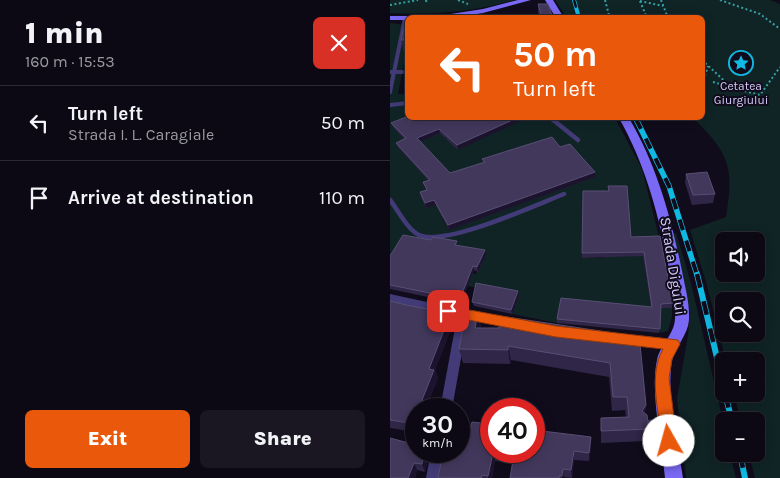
<!DOCTYPE html>
<meta charset="utf-8">
<style>
body{margin:0;font-family:Karla,sans-serif;background:#1a1722;color:#f1f3f6;height:100vh;display:flex;flex-direction:column;font-size:19px;white-space:nowrap}
*{box-sizing:border-box;margin:0}
p{font-size:16px;color:#9a9aa0}
.icon{flex:none;width:28px;height:28px;fill:none;stroke:currentColor;stroke-width:2;stroke-linecap:round;stroke-linejoin:round}
.map{position:relative;flex:1;overflow:hidden}
.details{display:flex;flex-direction:column;background:#0c0914;width:390px}
.details>*{flex:none}
.guide{position:absolute;left:15px;top:15px;width:300px;height:105px;border-radius:8px;box-shadow:0 2px 12px #0003,0 0 0 1px #2c2a34;background:#ea580c;color:#fff;overflow:hidden}
.controls{position:absolute;left:325px;top:232px;display:grid;gap:10px}
.controls a{display:grid;place-items:center;width:50px;height:50px;border-radius:8px;background:#0c0914;box-shadow:0 2px 12px #0003,0 0 0 1px #2c2a34;font-size:25px}
.speed{position:absolute;left:15px;top:398px;display:flex;gap:10px;font-size:25px;font-weight:700;text-align:center}
.speed>*{display:grid;place-content:center;width:65px;height:65px;border-radius:50%;background:#0c0914;box-shadow:0 2px 12px #0003,0 0 0 1px #2c2a34;line-height:1}
.speed small{font-size:12px;font-weight:400}
.speed .limit{border:8px solid #d22;background:#fff;color:#111}
.pin{position:absolute;display:grid;place-items:center;width:42px;height:42px;color:#fff;margin:-21px;border-radius:10px;box-shadow:0 2px 8px #0006}
.me{position:absolute;width:55px;margin:-28px;rotate:353deg;stroke-linejoin:round;filter:drop-shadow(0 0 4px #0008)}
.turn{display:flex;align-items:center;gap:18px;height:105px;padding:0 25px;font-size:22px}
.turn .icon{width:65px;height:65px;stroke-width:2.5}
.turn b{display:block;font-size:35px;line-height:42px}
.round{display:grid;place-items:center;flex:none;width:52px;height:52px;border-radius:8px;background:#1a1722}
.headline{display:flex;align-items:center;justify-content:space-between;height:85px;padding:0 25px}
h1{font-size:30px;font-weight:800;line-height:38px}
.primary-button{display:flex;gap:10px;margin-top:auto;padding:10px 25px}
.primary-button a{flex:1;height:58px;border-radius:8px;background:#ea580c;color:#fff;font-size:20px;font-weight:800;line-height:58px;text-align:center}
.primary-button a+a{background:#1a1722;color:#f1f3f6}
ul{padding:0;list-style:none}
li{display:flex;align-items:center;gap:15px;height:75px;padding:0 25px;border-top:1px solid #2c2a34}
li div{flex:1}
li b{display:block;font-size:19px}
li em{font-style:normal}
main{display:flex;flex:1;min-height:0}
.map>svg:first-child{display:block}
</style>
<main>
<section class="details">
<div class="headline"><div><h1>1 min</h1><p>160 m · 15:53</p></div><a class="round" style="background:#d93025;color:#fff"><svg class="icon" aria-label="close" viewBox="0 0 24 24"><path d="M6 6l12 12M18 6L6 18"/></svg></a></div>
<ul>
<li><svg class="icon" aria-label="left" viewBox="0 0 24 24"><path d="M17 20v-9H6M10 6l-5 5 5 5"/></svg><div><b>Turn left</b><p>Strada I. L. Caragiale</p></div><em>50 m</em></li>
<li><svg class="icon" aria-label="arrive" viewBox="0 0 24 24"><path d="M6 21V4h12l-3 4 3 4H6"/></svg><div><b>Arrive at destination</b></div><em>110 m</em></li>
</ul>
<div class="primary-button"><a>Exit</a><a>Share</a></div>
</section>
<div class="map">
<svg width="390" height="478" viewBox="0 0 390 478">
<rect width="100%" height="100%" fill="#100c1b"/>
<g fill="#102425" fill-rule="evenodd">
<path d="M0,0H124C84,12 41,15 0,13Z"/>
<path d="M165,0H380L390,4V478H365L359,454H366V421H351L344,394H366V361H336L316,282L300,230L336,217C344,167 340,154 303,118H312V18L176,17ZM334,241H366V274H334ZM334,301H366V334H334Z"/>
<path d="M0,23L17,25V57L15,58L8,94H17L18,118H225L252,169L270,241L251,242L261,308H282V317L278,331L269,333L270,313L171,303L167,323L122,314L128,296L0,270ZM96,167L38,194L34,187ZM204,177L59,230L52,218ZM212,196L213,258H192ZM95,255L86,274L57,268Z"/>
<polygon points="286,233 301,283 334,425 334,454 340,454 346,478 296,478 287,399 298,335 300,313 283,234"/>
</g>
<g fill="none" stroke-linecap="round" stroke-linejoin="round">
<g stroke="#35a1a5" stroke-width="2" stroke-dasharray="2 2.5" stroke-linecap="butt">
<polyline points="36,0 37,4"/>
<polyline points="68,0 78,4"/>
<polyline points="215,0 219,15"/>
<polyline points="271,0 278,18"/>
<polyline points="330,0 370,14 390,29"/>
<polyline points="250,1 273,6"/>
<polyline points="250,1 257,18"/>
<polyline points="0,5 28,0"/>
<polyline points="312,60 342,88 370,95 390,67"/>
<polyline points="315,76 318,66"/>
<polyline points="323,82 341,87"/>
</g>
<g stroke="#433b77" stroke-width="4">
<polyline points="0,72 12,72"/>
<polyline points="0,92 15,18"/>
<polyline points="0,105 18,103"/>
<polyline points="161,118 163,120"/>
</g>
<g stroke="#433b77" stroke-width="4.5">
<polyline points="162,119 188,140"/>
<path d="M0,200C8,210 17,229 29,235C55,247 145,205 174,194"/>
</g>
<polyline stroke="#433b77" stroke-width="6" points="255,423 274,422"/>
<g fill="#433b77" fill-rule="evenodd">
<polygon points="0,294 125,321 127,324 125,327 121,329 78,319 62,409 50,409 67,317 0,302"/>
<polygon points="225,333 283,339 287,340 289,344 287,348 283,349 225,343 221,341 219,338 221,335"/>
<polygon points="41,451 55,451 50,478 36,478"/>
</g>
<g fill="#7969f4" fill-rule="evenodd">
<polygon points="128,0 141,0 93,13 61,18 35,18 93,9"/>
<polygon points="155,0 163,0 174,18 166,18"/>
<polygon points="0,16 18,16 22,18 18,18 18,20 0,20"/>
<path d="M229,118H239C267,166 281,217 292,271C295,287 300,304 299,320C298,335 285,347 282,361C276,395 288,444 293,478H275C272,444 260,393 267,360C270,345 284,335 285,319C286,302 282,286 279,269C269,216 256,166 229,118Z"/>
</g>
<defs>
<g id="rail-far2">
<polyline points="184,0 189,18"/>
<polyline points="246,118 247,120"/>
</g>
<polyline id="rail-far1" points="246,119 279,186 307,275"/>
<g id="rail">
<polyline points="307,274 334,387"/>
<polyline points="335,394 342,421"/>
<polyline points="350,454 355,478"/>
</g>
</defs>
<use href="#rail-far2" stroke="#10b9e1" stroke-width="4"/>
<use href="#rail-far1" stroke="#10b9e1" stroke-width="5.5"/>
<use href="#rail" stroke="#10b9e1" stroke-width="6"/>
<use href="#rail-far2" stroke="#100c1b" stroke-width="2.5" stroke-dasharray="8" stroke-linecap="butt"/>
<use href="#rail-far1" stroke="#100c1b" stroke-width="4" stroke-dasharray="11" stroke-linecap="butt"/>
<use href="#rail" stroke="#100c1b" stroke-width="4.5" stroke-dasharray="14" stroke-linecap="butt"/>
</g>
<g fill="#302648">
<polygon points="148,4 163,18 150,18 148,13"/>
<polygon points="18,30 18,52 14,53 11,40"/>
<polygon points="78,118 68,150 50,133 30,142 60,173 93,163 92,159 170,147 205,172 205,177 59,230 46,205 36,208 31,197 30,192 36,190 33,182 38,180 8,147 6,143 14,139 3,127 1,123"/>
<polygon points="296,174 325,194 323,203 302,205 295,183"/>
<polygon points="270,236 283,303 282,308 271,308 269,333 167,323 167,319 261,307 253,256 192,258 192,253 241,237"/>
<polygon points="68,246 96,255 88,272 84,270 71,304 0,289 0,256"/>
<polygon points="129,296 122,314 84,306 82,302"/>
<polygon points="0,301 50,319 61,329 45,370 48,378 38,402 43,404 45,409 26,409 26,432 0,428"/>
<polygon points="88,312 91,328 237,335 236,344 256,405 255,413 259,429 256,441 211,443 211,418 236,417 235,410 222,411 219,377 121,360 120,364 73,363 69,349"/>
<polygon points="77,439 201,446 199,461 184,460 182,478 174,477 174,478 120,478 122,463 105,461 102,478 49,478"/>
<polygon points="26,451 34,452 38,459 35,472 27,470 25,478 0,478"/>
</g>
<g fill="#1c142e">
<polygon points="127,118 137,118 68,150 67,145"/>
<polygon points="49,129 50,133 28,143 27,138"/>
<polygon points="205,172 205,177 59,230 58,225"/>
<polygon points="44,200 46,205 36,208 35,203"/>
<polygon points="95,250 96,255 88,272 87,267"/>
<polygon points="83,266 84,270 71,304 70,299"/>
<polygon points="128,291 129,296 122,314 121,310"/>
<polygon points="47,311 50,320 44,318"/>
<polygon points="88,312 91,327 89,342 85,328"/>
<polygon points="58,320 61,329 45,370 48,378 35,408 32,400 39,369"/>
<polygon points="118,346 121,360 120,364 118,350"/>
<polygon points="256,405 254,418 252,411"/>
<polygon points="201,437 201,446 199,461 199,453"/>
<polygon points="184,451 184,460 182,478 181,470"/>
<polygon points="34,452 38,459 35,472 32,464"/>
<polygon points="103,453 105,461 102,478 98,478 98,476"/>
<polygon points="24,463 27,470 25,478 18,478"/>
<polygon points="173,469 174,478 172,478 172,476"/>
</g>
<g fill="#42385c" stroke="#594f75">
<polygon points="148,4 158,4 163,18 152,18"/>
<polygon points="13,30 18,30 18,40 11,40"/>
<polygon points="16,117 20,121 29,118 127,118 67,145 49,129 27,138 60,173 95,162 92,159 162,137 170,147 180,144 205,172 58,225 44,200 35,203 30,192 37,190 33,182 40,180 6,143 16,138 1,123"/>
<polygon points="317,172 325,194 303,195 296,174"/>
<polygon points="218,186 237,186 241,237 270,236 283,303 271,304 270,329 167,319 171,298 262,307 254,252 192,253 193,191 219,191"/>
<polygon points="13,235 41,240 43,237 67,241 65,245 95,250 87,267 83,266 70,299 0,285 0,256"/>
<polygon points="86,283 128,291 121,310 82,302"/>
<polygon points="0,301 16,305 47,311 44,318 58,320 39,369 44,370 32,400 43,404 42,409 26,409 26,424 0,420"/>
<polygon points="76,312 88,312 85,328 109,328 110,316 237,335 235,344 250,344 256,405 252,411 257,415 259,429 211,431 211,418 239,417 237,397 223,397 220,363 118,346 118,350 69,349"/>
<polygon points="82,422 101,424 101,451 144,451 144,430 201,437 199,453 184,451 181,470 173,469 172,476 169,476 169,478 120,478 124,455 103,453 98,476 92,475 91,478 49,478 48,477 54,451 69,451 69,438 77,439"/>
<polygon points="0,438 26,445 26,451 34,452 32,464 24,463 18,478 0,478"/>
</g>
<path fill="#ea580c" stroke="#983908" d="M58,306L166,326L288,340L290,344L282,359L279,378L287,441L285,446L279,448L274,446L272,441C269,412 258,375 273,349L166,337L58,316L52,311Z"/>
<defs>
<symbol id="sight-ring" viewBox="-11 -11 22 22"><circle r="9.5" fill="#100c1b" stroke="#10b9e1" stroke-width="1.5"/><path d="M0-6L1.8-2.2L6-1.7L2.9 1.2L3.7 5.4L0 3.3L-3.7 5.4L-2.9 1.2L-6-1.7L-1.8-2.2Z" fill="#10b9e1"/></symbol>
</defs>
<g fill-rule="evenodd">
<use href="#sight-ring" x="337" y="49" width="28" height="28"/>
</g>
<g text-anchor="middle" dominant-baseline="central" stroke-width="4" stroke-linejoin="round" paint-order="stroke">
<g font-size="12" fill="#d5cbfb" stroke="#100c1b">
<text x="351" y="86">Cetatea<tspan x="351" dy="14">Giurgiului</tspan></text>
</g>
<g font-size="15" fill="#d5cbfb" stroke="#100c1b">
<text transform="translate(283 266) rotate(81)">Strada Digului</text>
</g>
</g>
</svg>
<div class="controls">
<a><svg class="icon" aria-label="sound" viewBox="0 0 24 24"><path d="M4 9h4l5-4v14l-5-4H4zM17 9q2 3 0 6"/></svg></a>
<a><svg class="icon" aria-label="search" viewBox="0 0 24 24"><circle cx="10" cy="10" r="6"/><path d="M15 15l6 6"/></svg></a>
<a>+</a>
<a>−</a>
</div>
<div class="speed"><div>30<small>km/h</small></div><div class="limit">40</div></div>
<div class="pin" style="left:58px;top:311px;background:#d93025"><svg class="icon" aria-label="arrive" viewBox="0 0 24 24"><path d="M6 21V4h12l-3 4 3 4H6"/></svg></div>
<svg class="me" style="left:279px;top:441px" viewBox="-20 -20 40 40"><circle r="19" fill="#fff"/><path d="M0-13L10 11 0 6-10 11z" fill="#ea580c"/></svg>
<div class="guide">
<div class="turn"><svg class="icon" aria-label="left" viewBox="0 0 24 24"><path d="M17 20v-9H6M10 6l-5 5 5 5"/></svg><div><b>50 m</b>Turn left</div></div>
</div>
</div>
</main>
